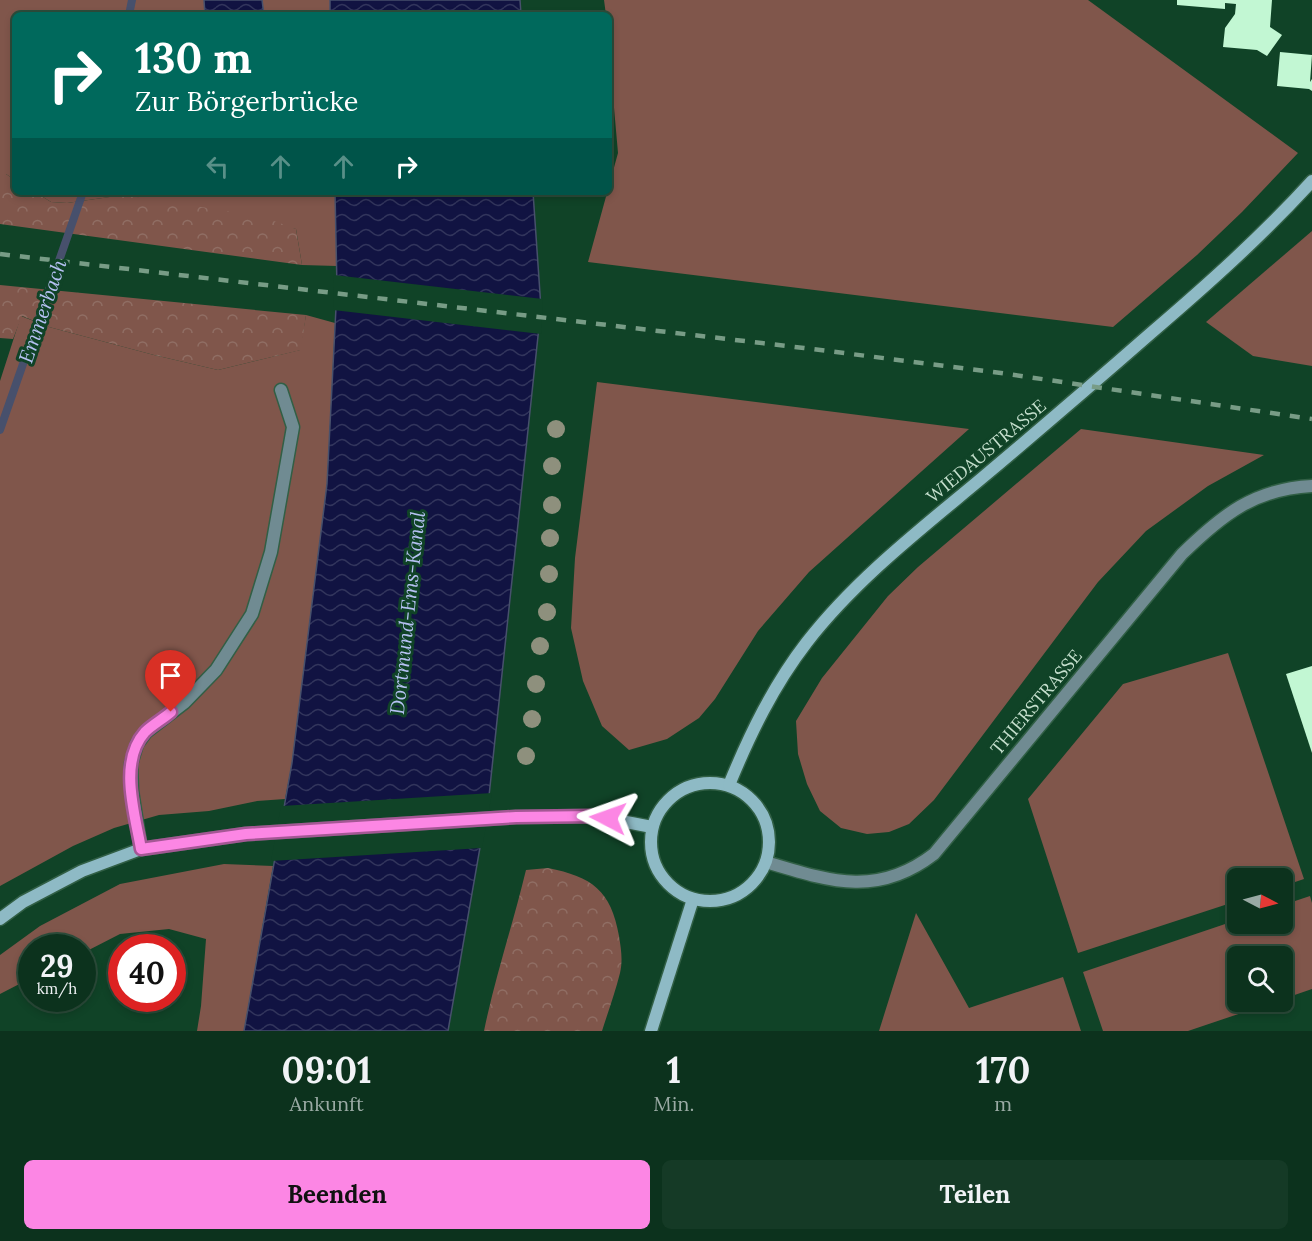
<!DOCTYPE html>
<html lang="de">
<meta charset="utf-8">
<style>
body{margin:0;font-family:Lora,serif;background:#153a26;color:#f1f3f6;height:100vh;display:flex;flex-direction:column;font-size:22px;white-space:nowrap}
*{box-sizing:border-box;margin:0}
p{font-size:20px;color:#9aaaa4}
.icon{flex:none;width:33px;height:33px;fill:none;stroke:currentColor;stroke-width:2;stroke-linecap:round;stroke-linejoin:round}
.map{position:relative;height:1031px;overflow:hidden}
.drawer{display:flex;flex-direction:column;background:#0c321d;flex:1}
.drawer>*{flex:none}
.banner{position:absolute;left:12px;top:12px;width:600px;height:183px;border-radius:9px;box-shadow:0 3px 9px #0003,0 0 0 2px #2c4d3b;background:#00695c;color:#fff;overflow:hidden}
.needle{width:39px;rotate:96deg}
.tools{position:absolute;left:1227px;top:868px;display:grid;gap:12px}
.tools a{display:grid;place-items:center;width:66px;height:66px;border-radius:9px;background:#0c321d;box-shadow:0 3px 9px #0003,0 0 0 2px #2c4d3b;font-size:30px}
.speed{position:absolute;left:18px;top:934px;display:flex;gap:12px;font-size:30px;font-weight:700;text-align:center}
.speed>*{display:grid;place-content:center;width:78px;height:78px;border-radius:50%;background:#0c321d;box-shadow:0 3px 9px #0003,0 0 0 2px #2c4d3b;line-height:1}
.speed small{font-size:15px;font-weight:400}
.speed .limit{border:9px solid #d22;background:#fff;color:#111}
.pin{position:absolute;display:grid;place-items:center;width:51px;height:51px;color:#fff;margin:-62px -26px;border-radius:50% 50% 50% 0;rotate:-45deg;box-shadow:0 0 6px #0007}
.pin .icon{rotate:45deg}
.me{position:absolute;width:66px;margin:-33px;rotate:274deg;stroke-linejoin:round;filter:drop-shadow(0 0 4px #0008)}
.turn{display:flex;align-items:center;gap:21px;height:126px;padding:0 24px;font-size:27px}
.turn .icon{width:78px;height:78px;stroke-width:2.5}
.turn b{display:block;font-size:42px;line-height:51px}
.lanes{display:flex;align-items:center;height:57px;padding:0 24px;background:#0003;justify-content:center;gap:30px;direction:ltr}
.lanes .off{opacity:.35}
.eta{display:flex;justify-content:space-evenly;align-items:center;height:102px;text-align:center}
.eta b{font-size:36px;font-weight:700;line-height:42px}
.cta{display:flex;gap:12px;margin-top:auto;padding:12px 24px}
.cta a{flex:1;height:69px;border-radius:9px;background:#fc86e4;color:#111;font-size:24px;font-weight:700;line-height:69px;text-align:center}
.cta a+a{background:#153a26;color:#f1f3f6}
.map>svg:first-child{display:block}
</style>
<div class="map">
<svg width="1312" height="1031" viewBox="0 0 1312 1031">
<defs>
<pattern id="forest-crowns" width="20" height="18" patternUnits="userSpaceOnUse" patternTransform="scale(1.5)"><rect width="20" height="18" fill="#80564b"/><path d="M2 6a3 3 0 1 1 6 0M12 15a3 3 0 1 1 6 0" fill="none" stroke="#906e64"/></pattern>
<pattern id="water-waves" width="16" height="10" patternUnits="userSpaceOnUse" patternTransform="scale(1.5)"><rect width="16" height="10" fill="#111342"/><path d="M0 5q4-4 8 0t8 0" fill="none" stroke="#32355c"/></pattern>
</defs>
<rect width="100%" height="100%" fill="#104327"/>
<g fill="#80564b">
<polygon points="0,0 204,0 205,15 15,15 15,180 6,174 0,174"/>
<polygon points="262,0 330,0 330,15 264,15"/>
<polygon points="604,0 1088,0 1298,153 1242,212 1197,255 1113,327 588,262 618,153 609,51 609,15 606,15"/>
<polygon points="35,192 335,192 337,266 302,265 296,229 124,195 67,203 51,202"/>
<polygon points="1312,231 1312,366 1253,356 1206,322"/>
<polygon points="306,315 335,323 327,484 292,763 285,799 257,801 209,811 159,815 114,828 73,846 0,886 0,381 21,316 49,327 154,355 218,370 300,350"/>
<polygon points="597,382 969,429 809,572 758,631 715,699 699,718 667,739 629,750 602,726 583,681 571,628 575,558"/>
<polygon points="1081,429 1264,455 1208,486 1146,531 1098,582 934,800 909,824 889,832 867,834 841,828 820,811 807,784 798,754 796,721 822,678 888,596 918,567"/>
<polygon points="1228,653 1304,879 1283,886 1282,879 1238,879 1237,901 1078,953 1028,799 1123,684"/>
<polygon points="224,864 273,866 244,1031 197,1031 201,1006 206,939 169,929 120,934 83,953 82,948 32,948 31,978 0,994 0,955 40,926 120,884"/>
<polygon points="1310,896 1312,903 1312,989 1283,999 1282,957 1238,957 1238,1002 1274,1002 1188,1031 1103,1031 1083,972 1237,920 1238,924 1282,924 1283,905"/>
<polygon points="916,913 969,1008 1063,977 1081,1031 879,1031"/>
</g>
<g fill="url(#forest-crowns)">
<polygon points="0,174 6,174 15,180 15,192 35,192 51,202 67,203 124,195 260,216 296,229 302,265 0,224"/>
<polygon points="0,285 306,315 301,350 218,370 154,355 49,327 22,316 13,339 0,338"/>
<path d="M548,868C592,877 611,890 619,936C621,949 623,960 620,973C615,993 608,1012 602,1031H484C495,977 513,924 526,870Z"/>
</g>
<g fill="url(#water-waves)" stroke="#47506c" stroke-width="1.5">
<polygon points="204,0 262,0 264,15 205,15"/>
<polygon points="330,0 520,0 521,15 330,15"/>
<polygon points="335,192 533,192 541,308 489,796 448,1031 244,1031 292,763 327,484 337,288"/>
</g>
<g fill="#104327">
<polygon points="334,275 543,299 541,334 333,310"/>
<polygon points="492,793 482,848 271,861 281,806"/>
</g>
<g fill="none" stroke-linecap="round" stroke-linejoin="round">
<g stroke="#47506c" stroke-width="8">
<polyline points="129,15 132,0"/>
<polyline points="0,430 83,192"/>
</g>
</g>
<g fill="#c2f7d3">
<polygon points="1177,0 1272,0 1270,27 1282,35 1267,56 1257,50 1223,47 1225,28 1235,14 1236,4 1225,3 1225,9 1177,5"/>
<polygon points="1280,52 1312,55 1310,82 1312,79 1312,91 1309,89 1277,86"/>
<polygon points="1312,666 1312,753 1286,674"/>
</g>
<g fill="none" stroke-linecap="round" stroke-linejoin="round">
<defs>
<g id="street">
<polyline points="141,849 132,791 131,764 137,744 146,732 184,703 216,670 252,614 271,552 293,427 281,390"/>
<path d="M766,862C829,881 877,898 934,854L1182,554C1222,515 1254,489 1312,486"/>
</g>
<g id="secondary">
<circle cx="710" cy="842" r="59"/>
<path d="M729,785C750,734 773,686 807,642C856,579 921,529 982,478C1039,430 1095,382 1151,333C1207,285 1262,236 1312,181"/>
<polyline points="0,919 23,902 82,871 141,849 246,834 516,817 595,816 652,827"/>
<polyline points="651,1031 693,899"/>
</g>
</defs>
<use href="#street" stroke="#315f45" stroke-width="15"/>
<use href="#secondary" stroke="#315f45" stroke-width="15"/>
<use href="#street" stroke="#708b92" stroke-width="12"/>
<use href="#secondary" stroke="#8ebac5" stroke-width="12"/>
<polyline stroke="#789c86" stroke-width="4.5" stroke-dasharray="10 10" stroke-linecap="butt" points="0,254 804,348 1001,373 1312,419"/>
</g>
<g fill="#8e907d">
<circle cx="556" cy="429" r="9"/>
<circle cx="552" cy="466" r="9"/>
<circle cx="552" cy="505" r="9"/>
<circle cx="550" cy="538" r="9"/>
<circle cx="549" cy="574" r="9"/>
<circle cx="547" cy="612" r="9"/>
<circle cx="540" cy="646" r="9"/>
<circle cx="536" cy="684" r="9"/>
<circle cx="532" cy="719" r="9"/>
<circle cx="526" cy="756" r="9"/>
</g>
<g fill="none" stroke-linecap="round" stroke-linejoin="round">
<defs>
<path id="route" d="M171,712C163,719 152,725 145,732C118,762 135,814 141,849L246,834L516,817L595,816L608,818"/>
</defs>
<use href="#route" stroke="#a45794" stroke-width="15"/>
<use href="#route" stroke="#fc86e4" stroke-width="10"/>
</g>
<g text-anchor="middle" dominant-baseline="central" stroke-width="6" stroke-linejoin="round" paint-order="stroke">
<g font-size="18" fill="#c5dfcd" stroke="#104327">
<text transform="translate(986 451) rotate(-40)">WIEDAUSTRASSE</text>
<text transform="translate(1036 702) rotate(-50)">THIERSTRASSE</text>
</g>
<g font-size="20" font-style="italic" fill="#b6c1f3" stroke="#104327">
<text transform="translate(42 311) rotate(-71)">Emmerbach</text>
<text transform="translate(407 613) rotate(-84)">Dortmund-Ems-Kanal</text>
</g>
</g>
</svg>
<div class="tools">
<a><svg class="needle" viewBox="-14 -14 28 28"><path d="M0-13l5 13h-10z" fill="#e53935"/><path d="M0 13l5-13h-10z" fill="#9aaaa4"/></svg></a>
<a><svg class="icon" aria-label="search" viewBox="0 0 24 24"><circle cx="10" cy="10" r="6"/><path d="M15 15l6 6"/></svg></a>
</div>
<div class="speed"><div>29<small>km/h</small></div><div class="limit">40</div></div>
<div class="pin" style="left:171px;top:712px;background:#d93025"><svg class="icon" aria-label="arrive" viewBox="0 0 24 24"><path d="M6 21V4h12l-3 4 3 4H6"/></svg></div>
<svg class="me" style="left:608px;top:818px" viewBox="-20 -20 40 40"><path d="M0-17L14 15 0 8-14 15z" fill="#fc86e4" stroke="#fff" stroke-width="4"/></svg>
<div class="banner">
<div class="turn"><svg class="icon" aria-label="right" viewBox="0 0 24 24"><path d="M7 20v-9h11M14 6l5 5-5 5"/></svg><div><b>130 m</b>Zur Börgerbrücke</div></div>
<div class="lanes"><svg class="icon off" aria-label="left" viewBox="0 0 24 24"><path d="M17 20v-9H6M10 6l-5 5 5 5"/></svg><svg class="icon off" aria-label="ahead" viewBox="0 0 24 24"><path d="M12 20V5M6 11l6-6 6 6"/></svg><svg class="icon off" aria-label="ahead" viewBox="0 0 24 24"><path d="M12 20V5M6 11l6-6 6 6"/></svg><svg class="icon" aria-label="right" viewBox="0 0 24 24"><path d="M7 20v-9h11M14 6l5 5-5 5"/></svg></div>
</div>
</div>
<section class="drawer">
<div class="eta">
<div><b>09:01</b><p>Ankunft</p></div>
<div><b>1</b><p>Min.</p></div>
<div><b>170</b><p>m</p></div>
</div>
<div class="cta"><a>Beenden</a><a>Teilen</a></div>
</section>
